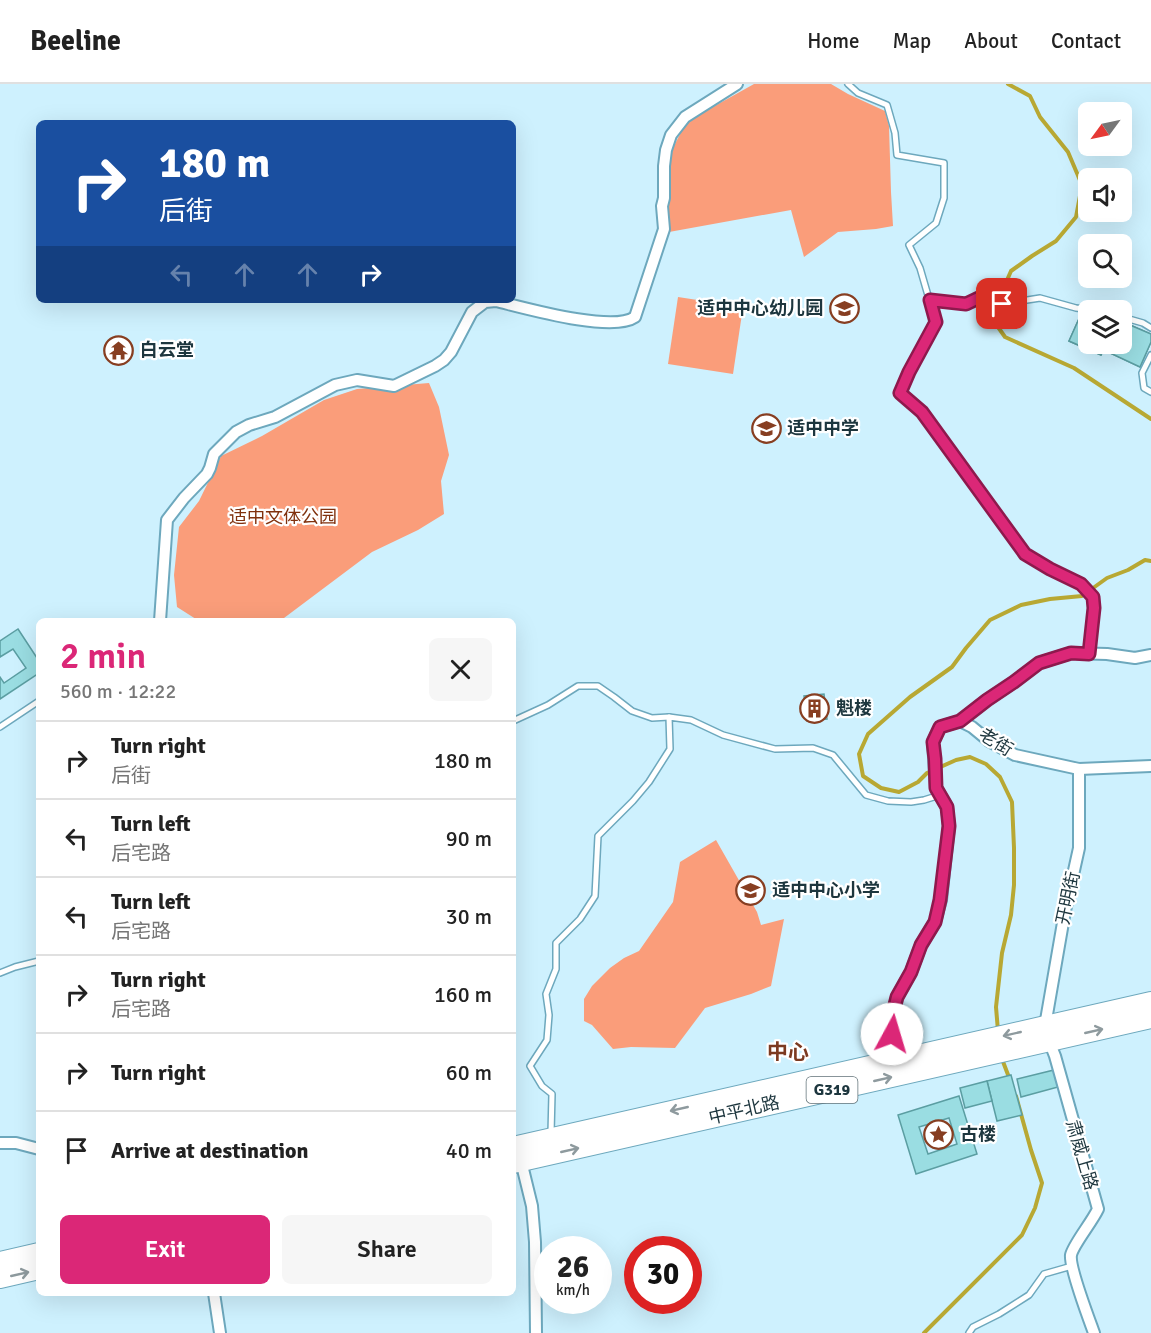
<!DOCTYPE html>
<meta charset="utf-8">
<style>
body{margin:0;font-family:Signika,"Noto Sans SC",sans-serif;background:#f6f6f6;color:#222;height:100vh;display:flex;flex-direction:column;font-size:22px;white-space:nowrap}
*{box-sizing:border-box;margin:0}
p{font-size:20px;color:#767676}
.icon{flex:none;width:33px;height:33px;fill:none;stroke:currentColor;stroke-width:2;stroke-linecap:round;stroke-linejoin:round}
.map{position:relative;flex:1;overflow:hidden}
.drawer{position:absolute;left:36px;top:534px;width:480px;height:678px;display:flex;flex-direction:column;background:#fff;border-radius:9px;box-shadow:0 6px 24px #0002}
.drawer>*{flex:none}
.hud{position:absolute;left:36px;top:36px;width:480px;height:183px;border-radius:9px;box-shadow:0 6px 24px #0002;background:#1a4fa0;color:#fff;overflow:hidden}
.needle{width:39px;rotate:237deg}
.tools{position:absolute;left:1078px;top:18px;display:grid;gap:12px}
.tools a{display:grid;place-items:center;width:54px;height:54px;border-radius:9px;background:#fff;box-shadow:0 6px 24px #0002;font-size:30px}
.speed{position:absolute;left:534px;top:1152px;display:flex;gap:12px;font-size:30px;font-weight:700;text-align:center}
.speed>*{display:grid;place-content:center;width:78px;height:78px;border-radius:50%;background:#fff;box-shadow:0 6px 24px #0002;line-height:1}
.speed small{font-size:15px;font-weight:400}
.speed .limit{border:9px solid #d22;background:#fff;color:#111}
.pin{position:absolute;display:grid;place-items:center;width:51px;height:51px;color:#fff;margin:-26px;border-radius:12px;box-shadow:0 3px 9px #0006}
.me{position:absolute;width:66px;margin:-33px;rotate:6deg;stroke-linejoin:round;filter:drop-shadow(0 0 4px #0008)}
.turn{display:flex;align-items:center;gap:21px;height:126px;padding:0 24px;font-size:27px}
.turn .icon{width:78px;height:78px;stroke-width:2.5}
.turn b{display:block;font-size:42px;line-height:51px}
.lanes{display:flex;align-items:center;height:57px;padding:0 24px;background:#0003;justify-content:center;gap:30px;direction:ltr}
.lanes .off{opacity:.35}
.round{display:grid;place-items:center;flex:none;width:63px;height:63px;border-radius:9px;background:#f6f6f6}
.head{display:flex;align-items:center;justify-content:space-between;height:102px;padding:0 24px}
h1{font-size:36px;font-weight:600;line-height:45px;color:#db2777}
.cta{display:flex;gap:12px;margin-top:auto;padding:12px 24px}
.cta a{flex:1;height:69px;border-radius:9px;background:#db2777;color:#fff;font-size:24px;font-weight:600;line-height:69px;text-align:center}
.cta a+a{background:#f6f6f6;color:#222}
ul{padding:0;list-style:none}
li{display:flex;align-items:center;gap:18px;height:78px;padding:0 24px;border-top:2px solid #e0e0e0}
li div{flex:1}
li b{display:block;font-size:22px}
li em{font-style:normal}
header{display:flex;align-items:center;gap:36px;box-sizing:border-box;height:84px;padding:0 30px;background:#fff;border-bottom:2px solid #e0e0e0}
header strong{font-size:28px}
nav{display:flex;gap:33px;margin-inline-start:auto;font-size:21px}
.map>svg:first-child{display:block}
</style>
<header>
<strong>Beeline</strong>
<nav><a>Home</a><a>Map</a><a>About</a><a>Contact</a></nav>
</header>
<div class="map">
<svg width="1151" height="1249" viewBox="0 0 1151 1249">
<rect width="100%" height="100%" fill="#cef1fe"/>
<g fill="#fa9d7a">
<polygon points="754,0 831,0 848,10 885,27 889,42 891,108 893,142 876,145 838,148 804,173 791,126 669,148 667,97 671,68 686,38"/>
<polygon points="678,213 743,223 733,290 668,280"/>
<polygon points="429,299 439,323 449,371 441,397 444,430 418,446 372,468 284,534 274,537 199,537 177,523 174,491 179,443 199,417 221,372 262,352 324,316 357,305"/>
<polygon points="716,756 757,828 761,841 784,835 771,902 751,910 705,924 675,964 631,963 613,965 592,941 584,937 584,915 592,902 610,884 624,874 639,867 673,818 680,778"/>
</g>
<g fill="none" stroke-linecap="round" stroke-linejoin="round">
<g stroke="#b8a833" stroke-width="4">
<polyline points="1008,0 1030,12 1040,33 1068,68 1082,101 1076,133 1056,157 1032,172 1011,187 991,233 1005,253 1074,284 1151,335"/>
<polyline points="998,947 996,923 1002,869 1011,831 1014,801 1014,764 1012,718 1000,693 986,680 970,673 956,676 927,689 918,698 899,708 881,704 863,692 859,670 868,650 910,613 952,583 966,564 990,536 1021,521 1050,515 1082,512 1107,494 1128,486 1145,476 1151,477"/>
<polyline points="1002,975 1010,996"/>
<polyline points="924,1249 1022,1151 1035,1124 1042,1099 1031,1066 1016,1012"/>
</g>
</g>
<g fill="#9adde2" stroke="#5b9ea2" stroke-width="1.5" fill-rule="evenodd">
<polygon points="1082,228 1089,231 1089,243 1087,242 1083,252 1089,255 1089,260 1106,260 1101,271 1069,257"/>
<polygon points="1082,228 1089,231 1089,260 1106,260 1101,271 1069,257"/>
<path d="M1123,238L1151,250V258L1140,283L1110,269L1114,260H1122V241ZM1128,252L1141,257L1137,268L1124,263Z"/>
<polygon points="1123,238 1151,250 1151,258 1140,283 1110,269 1114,260 1122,260 1122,241"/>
<polygon points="18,545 39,577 39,589 0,615 0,593 4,599 26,584 13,565 0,573 0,557"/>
<polygon points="824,610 827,635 807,637 804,612"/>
<polygon points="1054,986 1058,1003 1021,1013 1017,995"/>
<polygon points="1011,991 1022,1031 997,1037 987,997"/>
<polygon points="987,997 992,1017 965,1024 960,1004"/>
<path d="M959,1012L977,1070L916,1090L898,1031ZM949,1034L957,1060L928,1070L919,1043Z"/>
</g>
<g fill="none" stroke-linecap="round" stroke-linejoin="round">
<defs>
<g id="lane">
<polyline points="848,0 858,9 887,21 895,49 897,71 944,79 944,114 936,139 909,161 920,184 936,239 909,288 900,309 922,328 1025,470 1050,485 1081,500 1093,513 1094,524 1089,570"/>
<polyline points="930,216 966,220 987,210 1002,220 1040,214 1076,224 1093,226"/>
<polyline points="1122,233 1143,239 1151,244"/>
<polyline points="1151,271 1142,289 1144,304 1151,308"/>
<polyline points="513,637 548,621 578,602 598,602 614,613 632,627 652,634 669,633"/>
<polyline points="0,643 39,617"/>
<polyline points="0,889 15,883 39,877"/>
<polyline points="551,1049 552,1010 542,1002 530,982 547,956 549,931 546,910 556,885 556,859 580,835 595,812 598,752 633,717 649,698 670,665 669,633 691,636 723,651 775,665 813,664 833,671 866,711 888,717 911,718 924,716 940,711"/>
<polyline points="969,1249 973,1243 999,1230 1029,1211 1044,1190 1072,1182"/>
</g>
<g id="street">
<path d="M160,537L167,436L184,414L207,390L210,384L214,370L236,348L249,341L275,333L335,301L357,296L394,302L435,282L444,276L451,268L472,228L485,218L496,217C525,224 612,249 635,233L664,145L662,122L664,114V82L666,66L671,51L685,33L737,0"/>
<polyline points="960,637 987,616 1014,598 1039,579 1071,569 1107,570 1135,574 1151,571"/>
<polyline points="1045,942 1065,827 1079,764 1079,685"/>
<path d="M1049,957L1055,972L1098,1125C1092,1138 1073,1161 1071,1171C1069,1183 1089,1235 1094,1249"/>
<polyline points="897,976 894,963 891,937 897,913 911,888 921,861 935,838 941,816 949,742 947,723 936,704 933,658 940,643 960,637 972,643 989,657 1015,671 1079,685 1151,682"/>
<polyline points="0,1059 16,1059 39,1065"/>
<polyline points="521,1077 532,1122 535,1158 536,1249"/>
<polyline points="214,1209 220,1249"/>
</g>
<g id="highway">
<polyline points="513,1063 1151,918"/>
<polyline points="513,1079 1151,934"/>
<polyline points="0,1178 39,1169"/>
<polyline points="0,1194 39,1185"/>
</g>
</defs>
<use href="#lane" stroke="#6da8bd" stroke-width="8"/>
<use href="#street" stroke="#6da8bd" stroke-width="14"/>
<use href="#highway" stroke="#6da8bd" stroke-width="22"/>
<use href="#lane" stroke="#fff" stroke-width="5"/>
<use href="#street" stroke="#fff" stroke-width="10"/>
<use href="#highway" stroke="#fff" stroke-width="20"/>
</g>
<defs><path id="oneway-shaft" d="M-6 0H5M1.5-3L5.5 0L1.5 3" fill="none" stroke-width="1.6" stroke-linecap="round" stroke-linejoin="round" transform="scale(1.5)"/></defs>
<g stroke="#8e9a9e">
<use href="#oneway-shaft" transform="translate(1094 947) rotate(-13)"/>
<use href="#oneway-shaft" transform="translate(1012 950) rotate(167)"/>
<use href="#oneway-shaft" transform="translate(883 995) rotate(-13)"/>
<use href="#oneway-shaft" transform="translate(679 1025) rotate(167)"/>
<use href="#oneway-shaft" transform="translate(570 1066) rotate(-13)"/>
<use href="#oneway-shaft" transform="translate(20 1190) rotate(-13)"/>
</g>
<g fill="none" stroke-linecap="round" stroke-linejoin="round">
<defs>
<polyline id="route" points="892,950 891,937 897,913 911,888 921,861 935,838 940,816 949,742 947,723 936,704 935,675 933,658 940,643 960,637 987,616 1014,598 1039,579 1071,569 1089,570 1094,524 1093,513 1081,500 1050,485 1025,470 922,328 900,309 909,288 936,238 930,216 966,220 987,210 1002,220"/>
</defs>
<use href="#route" stroke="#8e194d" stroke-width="15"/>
<use href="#route" stroke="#db2777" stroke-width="10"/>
</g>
<defs>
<symbol id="school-ring" viewBox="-11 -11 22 22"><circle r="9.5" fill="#fff" stroke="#873e21" stroke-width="1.5"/><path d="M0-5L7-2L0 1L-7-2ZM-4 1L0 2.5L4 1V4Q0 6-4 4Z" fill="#873e21"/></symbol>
<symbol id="temple-ring" viewBox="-11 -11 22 22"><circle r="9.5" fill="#fff" stroke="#873e21" stroke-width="1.5"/><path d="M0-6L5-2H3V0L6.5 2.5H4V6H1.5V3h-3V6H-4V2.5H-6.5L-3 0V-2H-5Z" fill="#873e21"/></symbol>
<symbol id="building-ring" viewBox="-11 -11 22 22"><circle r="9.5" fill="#fff" stroke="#873e21" stroke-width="1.5"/><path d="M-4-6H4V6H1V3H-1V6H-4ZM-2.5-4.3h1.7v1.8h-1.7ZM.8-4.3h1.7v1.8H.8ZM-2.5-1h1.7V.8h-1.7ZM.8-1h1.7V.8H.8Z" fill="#873e21"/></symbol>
<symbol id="sight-ring" viewBox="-11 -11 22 22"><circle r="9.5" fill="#fff" stroke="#873e21" stroke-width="1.5"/><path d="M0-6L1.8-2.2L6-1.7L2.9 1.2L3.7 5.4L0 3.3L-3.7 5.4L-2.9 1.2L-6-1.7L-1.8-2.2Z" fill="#873e21"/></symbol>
</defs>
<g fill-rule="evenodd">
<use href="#school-ring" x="828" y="208" width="33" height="33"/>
<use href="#temple-ring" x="102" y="250" width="33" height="33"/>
<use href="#school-ring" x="750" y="328" width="33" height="33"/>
<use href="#building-ring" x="798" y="608" width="33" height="33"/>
<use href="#school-ring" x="734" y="790" width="33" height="33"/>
<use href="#sight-ring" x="922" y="1034" width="33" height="33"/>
</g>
<g text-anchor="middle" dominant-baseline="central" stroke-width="4.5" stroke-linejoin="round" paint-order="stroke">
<rect fill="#fff" stroke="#617278" stroke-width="1.5" x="806.5" y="993" width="51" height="26" rx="4.5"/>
<g font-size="16" font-weight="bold" fill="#1d363e">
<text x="832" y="1006">G319</text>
</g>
<g font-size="18" font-weight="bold" fill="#1d363e" stroke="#fff" text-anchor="start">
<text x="823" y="224" text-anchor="end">适中中心幼儿园</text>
<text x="140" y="266">白云堂</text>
<text x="787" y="344">适中中学</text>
<text x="836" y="624">魁楼</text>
<text x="772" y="806">适中中心小学</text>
<text x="960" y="1050">古楼</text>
</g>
<g font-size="18" fill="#80310d" stroke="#fff">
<text x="283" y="433">适中文体公园</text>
</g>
<g font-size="18" fill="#1d363e" stroke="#fff">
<text transform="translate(996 658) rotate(32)">老街</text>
<text transform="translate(1068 814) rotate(-78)">开明街</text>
<text transform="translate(744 1026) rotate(-13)">中平北路</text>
<text transform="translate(1082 1071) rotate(74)">肃威上路</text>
</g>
<g font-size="21" font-weight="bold" fill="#7c3a20" stroke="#fff">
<text x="788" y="968">中心</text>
</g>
</g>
</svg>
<div class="tools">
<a><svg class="needle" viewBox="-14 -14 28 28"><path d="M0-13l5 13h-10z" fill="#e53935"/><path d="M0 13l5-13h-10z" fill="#767676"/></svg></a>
<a><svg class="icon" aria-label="sound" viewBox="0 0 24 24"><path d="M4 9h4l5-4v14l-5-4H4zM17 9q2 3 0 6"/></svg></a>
<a><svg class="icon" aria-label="search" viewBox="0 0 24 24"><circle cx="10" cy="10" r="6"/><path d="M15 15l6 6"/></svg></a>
<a><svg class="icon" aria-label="layers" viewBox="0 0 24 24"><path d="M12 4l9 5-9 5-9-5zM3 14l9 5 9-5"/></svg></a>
</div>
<div class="speed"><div>26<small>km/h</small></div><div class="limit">30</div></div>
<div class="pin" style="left:1002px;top:220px;background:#d93025"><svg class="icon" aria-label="arrive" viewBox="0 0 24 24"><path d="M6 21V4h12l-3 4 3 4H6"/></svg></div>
<svg class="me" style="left:892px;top:950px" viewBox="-20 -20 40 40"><circle r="19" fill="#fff"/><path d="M0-13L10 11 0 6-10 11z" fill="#db2777"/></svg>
<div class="hud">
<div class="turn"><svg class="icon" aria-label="right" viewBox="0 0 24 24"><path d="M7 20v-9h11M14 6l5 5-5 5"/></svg><div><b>180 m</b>后街</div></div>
<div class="lanes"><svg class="icon off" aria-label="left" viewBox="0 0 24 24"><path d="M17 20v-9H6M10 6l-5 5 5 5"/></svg><svg class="icon off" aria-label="ahead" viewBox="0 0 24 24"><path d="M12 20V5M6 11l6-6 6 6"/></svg><svg class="icon off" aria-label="ahead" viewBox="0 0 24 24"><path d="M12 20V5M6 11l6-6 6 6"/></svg><svg class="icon" aria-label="right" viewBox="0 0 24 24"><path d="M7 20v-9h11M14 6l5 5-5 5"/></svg></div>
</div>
<section class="drawer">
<div class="head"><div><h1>2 min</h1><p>560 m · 12:22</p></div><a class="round"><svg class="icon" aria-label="close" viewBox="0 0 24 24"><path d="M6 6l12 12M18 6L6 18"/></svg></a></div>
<ul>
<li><svg class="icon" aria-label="right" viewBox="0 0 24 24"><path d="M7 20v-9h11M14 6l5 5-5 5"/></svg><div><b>Turn right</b><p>后街</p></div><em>180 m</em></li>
<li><svg class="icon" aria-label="left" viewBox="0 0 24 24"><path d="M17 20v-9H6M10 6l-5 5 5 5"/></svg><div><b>Turn left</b><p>后宅路</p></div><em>90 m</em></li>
<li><svg class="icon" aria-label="left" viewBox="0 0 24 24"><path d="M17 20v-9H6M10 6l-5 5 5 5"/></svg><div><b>Turn left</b><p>后宅路</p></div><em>30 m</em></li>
<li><svg class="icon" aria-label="right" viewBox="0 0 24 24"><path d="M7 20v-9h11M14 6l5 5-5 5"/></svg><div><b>Turn right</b><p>后宅路</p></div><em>160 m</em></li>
<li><svg class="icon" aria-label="right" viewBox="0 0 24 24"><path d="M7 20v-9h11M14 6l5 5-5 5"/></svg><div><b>Turn right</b></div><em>60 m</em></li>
<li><svg class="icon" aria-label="arrive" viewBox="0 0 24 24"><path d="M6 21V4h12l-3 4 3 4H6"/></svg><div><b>Arrive at destination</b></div><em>40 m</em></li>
</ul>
<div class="cta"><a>Exit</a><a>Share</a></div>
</section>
</div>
